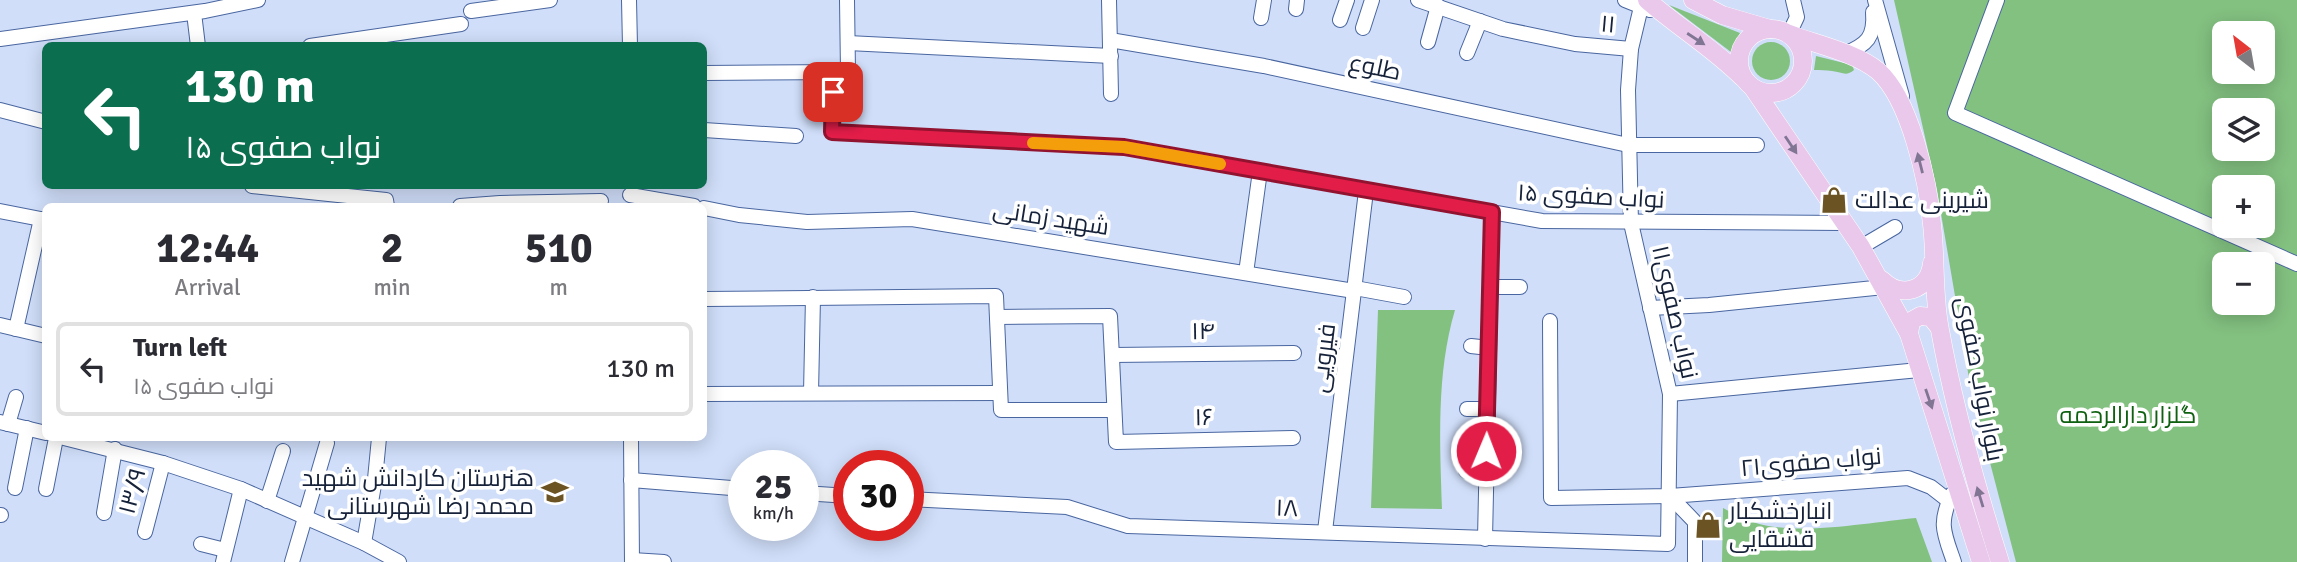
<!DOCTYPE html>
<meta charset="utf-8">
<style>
body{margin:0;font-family:Signika,Cairo,sans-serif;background:#f2f2f3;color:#2b2b33;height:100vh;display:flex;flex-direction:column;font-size:26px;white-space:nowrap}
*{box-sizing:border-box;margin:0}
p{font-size:23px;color:#7c7c81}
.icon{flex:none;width:38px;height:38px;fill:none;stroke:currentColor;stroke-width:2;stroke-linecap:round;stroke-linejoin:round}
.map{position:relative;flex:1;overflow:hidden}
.details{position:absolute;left:42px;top:203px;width:665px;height:238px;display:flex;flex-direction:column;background:#fff;border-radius:10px;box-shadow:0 4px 18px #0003}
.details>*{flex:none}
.hud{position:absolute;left:42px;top:42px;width:665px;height:147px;border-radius:10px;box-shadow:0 4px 18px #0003;background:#0b6e4f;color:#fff;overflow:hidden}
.needle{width:46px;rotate:329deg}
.controls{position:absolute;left:2212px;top:21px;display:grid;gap:14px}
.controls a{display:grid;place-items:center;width:63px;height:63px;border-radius:10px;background:#fff;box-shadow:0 4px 18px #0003;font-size:35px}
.speed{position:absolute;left:728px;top:450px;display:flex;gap:14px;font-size:35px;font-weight:700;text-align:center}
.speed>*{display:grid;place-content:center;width:91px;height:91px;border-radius:50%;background:#fff;box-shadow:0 4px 18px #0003;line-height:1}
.speed small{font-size:18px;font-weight:400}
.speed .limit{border:10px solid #d22;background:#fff;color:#111}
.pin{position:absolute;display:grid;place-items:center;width:60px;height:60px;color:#fff;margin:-30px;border-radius:14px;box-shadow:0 4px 10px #0006}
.me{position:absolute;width:77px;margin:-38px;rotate:1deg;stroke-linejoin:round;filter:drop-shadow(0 0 5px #0008)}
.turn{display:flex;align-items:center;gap:24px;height:147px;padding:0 28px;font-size:32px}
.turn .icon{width:91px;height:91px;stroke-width:2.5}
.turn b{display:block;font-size:49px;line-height:60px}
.eta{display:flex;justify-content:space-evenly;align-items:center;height:119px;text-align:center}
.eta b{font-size:42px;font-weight:700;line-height:49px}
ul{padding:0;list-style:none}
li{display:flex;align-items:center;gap:21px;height:94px;margin:0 14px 10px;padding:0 14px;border:4px solid #e1e1e2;border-radius:10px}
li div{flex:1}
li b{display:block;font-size:26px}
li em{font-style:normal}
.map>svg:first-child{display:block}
</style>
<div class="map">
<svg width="2297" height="562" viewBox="0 0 2297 562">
<rect width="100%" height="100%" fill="#d0def9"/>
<g fill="#83c180" fill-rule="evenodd">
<path d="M1894,0H2297V562H2016L1971,390L1937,190ZM2224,33H2263V72H2224ZM2224,110H2263V149H2224ZM2224,187H2263V226H2224ZM2224,264H2263V303H2224Z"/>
<polygon points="1669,5 1740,33 1731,52"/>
<circle cx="1771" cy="61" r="19"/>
<path d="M1816,56L1852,65L1854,70C1846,77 1842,72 1832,71C1826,70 1820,70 1814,70Z"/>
<path d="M1378,310H1455C1436,374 1440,442 1442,509L1371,508Z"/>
<path d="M1723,508C1733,513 1743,519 1753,522C1796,537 1870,522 1916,518L1932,562H1722Z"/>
</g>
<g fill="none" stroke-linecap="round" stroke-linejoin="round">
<defs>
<g id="minor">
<polyline points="629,0 630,46"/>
<polyline points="1109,0 1111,94"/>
<polyline points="1418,0 1503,29 1575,44 1631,49"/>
<polyline points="1625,0 1650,10"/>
<polyline points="1875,0 1902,96"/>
<polyline points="1997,0 1955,113 2297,264"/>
<polyline points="1296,9 1297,0"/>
<polyline points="471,11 550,0"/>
<polyline points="194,13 198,46"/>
<polyline points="1261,18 1264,0"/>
<polyline points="1340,20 1347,0"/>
<polyline points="1363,28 1372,0"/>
<polyline points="1789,34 1797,17 1793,0"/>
<polyline points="0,39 205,11 258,0"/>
<polyline points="1110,40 1264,66 1628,145 1757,145"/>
<polyline points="1428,42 1438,6"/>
<polyline points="848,43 1111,56"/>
<polyline points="310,46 461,24"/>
<polyline points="1467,53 1480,21"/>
<path d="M1844,54C1867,45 1875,37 1873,12"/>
<polyline points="833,72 832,132 1124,147 1542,221 1843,223"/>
<polyline points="704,73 848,72 847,0"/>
<polyline points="0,110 46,122"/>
<polyline points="704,130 796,136"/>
<polyline points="252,186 386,200 387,206"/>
<polyline points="630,195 694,206"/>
<polyline points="460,206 500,203 601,201"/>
<polyline points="704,208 739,215 807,222 912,219 1354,291"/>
<polyline points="0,211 46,220"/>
<polyline points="1861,247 1895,227"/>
<polyline points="1246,273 1260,171"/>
<polyline points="1490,287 1520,287"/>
<polyline points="1355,288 1404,297"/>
<polyline points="704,299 996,296 1001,410 1114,410"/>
<polyline points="1650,308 1709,305 1884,287"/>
<polyline points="997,317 1110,316 1116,442 1293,438"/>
<polyline points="1550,321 1551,498 1670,496 1908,478 1931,487 1949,501"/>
<polyline points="0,325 46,336"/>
<polyline points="16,329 41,219"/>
<polyline points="1471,346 1489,348"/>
<polyline points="1112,355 1294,353"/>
<polyline points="811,393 813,297"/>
<polyline points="704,394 1000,393"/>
<polyline points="1670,394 1919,370"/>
<polyline points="1467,409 1487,409"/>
<polyline points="0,422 46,433"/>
<polyline points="8,424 16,397"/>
<polyline points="64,438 163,463 241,489 364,543 399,562"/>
<polyline points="631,438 632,562"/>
<polyline points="1466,471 1486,472"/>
<polyline points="631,480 744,489"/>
<polyline points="15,488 27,428"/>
<polyline points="46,489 56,438"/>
<polyline points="803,493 849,496"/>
<path d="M1952,494C1938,524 1944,533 1954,562"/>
<polyline points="1670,496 1695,522 1695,562"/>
<polyline points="908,499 1067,507 1128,526 1668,544 1670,394 1631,223 1628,90 1631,49 1641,7"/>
<polyline points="267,501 283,451"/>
<polyline points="104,513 115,449"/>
<polyline points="0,515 1,515"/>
<polyline points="1325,531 1366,191"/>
<polyline points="145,532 163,463"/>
<polyline points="1485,539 1492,212"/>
<polyline points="364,543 375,479 379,438"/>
<polyline points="201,544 225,550"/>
<polyline points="632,560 664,562"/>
<polyline points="223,562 241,489"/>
<polyline points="292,562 327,443"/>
</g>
<g id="major">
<path d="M1647,0C1678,27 1713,48 1742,77"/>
<polyline points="1693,0 1722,15 1770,29"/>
<circle cx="1771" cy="61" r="32"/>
<path d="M1789,34C1815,44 1857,53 1878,71C1910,99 1928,182 1932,224C1936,259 1933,296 1940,330C1954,408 1976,486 2000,562"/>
<polyline points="1753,88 1861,247 1909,334 1981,562"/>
<path d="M1882,280C1901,299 1929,291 1932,263"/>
<polyline points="1909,334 1911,321 1920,316 1931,317 1939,327"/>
</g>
</defs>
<use href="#minor" stroke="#4966a0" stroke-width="16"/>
<use href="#major" stroke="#fff" stroke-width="19"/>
<use href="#minor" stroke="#fff" stroke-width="14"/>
<use href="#major" stroke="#e9c8ec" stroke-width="18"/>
</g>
<defs><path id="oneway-solid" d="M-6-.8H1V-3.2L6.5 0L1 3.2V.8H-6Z" transform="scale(1.75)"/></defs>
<g fill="#807593">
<use href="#oneway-solid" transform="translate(1696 39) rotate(33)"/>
<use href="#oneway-solid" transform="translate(1791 145) rotate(56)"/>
<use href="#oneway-solid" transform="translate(1920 163) rotate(-104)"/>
<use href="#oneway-solid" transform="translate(1929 399) rotate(71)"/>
<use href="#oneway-solid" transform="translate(1980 497) rotate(-107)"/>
</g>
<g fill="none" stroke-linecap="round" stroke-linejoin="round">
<defs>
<polyline id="route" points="833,92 832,132 1124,147 1492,212 1486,451"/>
</defs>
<use href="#route" stroke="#92132f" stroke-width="18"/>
<use href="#route" stroke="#e11d48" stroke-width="12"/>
<polyline stroke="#f59e0b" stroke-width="12" points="1033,143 1124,147 1220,164"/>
</g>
<defs>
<symbol id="shop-bare" viewBox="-9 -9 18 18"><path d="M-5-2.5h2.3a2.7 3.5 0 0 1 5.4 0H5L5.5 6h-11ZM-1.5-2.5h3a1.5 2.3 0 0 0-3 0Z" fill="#6b5323" stroke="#fff" stroke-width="2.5" paint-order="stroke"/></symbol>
<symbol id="school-bare" viewBox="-9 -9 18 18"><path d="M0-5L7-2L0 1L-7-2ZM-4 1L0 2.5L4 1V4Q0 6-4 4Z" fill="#6b5323" stroke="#fff" stroke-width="2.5" paint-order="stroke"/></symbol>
</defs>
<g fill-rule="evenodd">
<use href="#shop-bare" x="1815" y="181" width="38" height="38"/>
<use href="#school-bare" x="536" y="473" width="38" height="38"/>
<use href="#shop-bare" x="1689" y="506" width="38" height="38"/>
</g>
<g text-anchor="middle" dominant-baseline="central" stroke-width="7" stroke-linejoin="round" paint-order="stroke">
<g font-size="24" fill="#16223a" stroke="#fff">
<text transform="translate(1608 24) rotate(5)">۱۱</text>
<text transform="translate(1375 67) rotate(12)">طلوع</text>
<text transform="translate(1591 196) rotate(3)">نواب صفوی ۱۵</text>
<text transform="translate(1051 218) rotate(9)">شهید زمانی</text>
<text transform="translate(1675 312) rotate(77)">۱۱نواب صفوی</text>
<text transform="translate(1203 331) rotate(-1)">۱۴</text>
<text transform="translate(1323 358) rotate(-83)">فیرویی</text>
<text transform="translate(1980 379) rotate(79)">بلوار نواب صفوی</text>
<text transform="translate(1204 417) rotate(-1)">۱۶</text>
<text transform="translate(1811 462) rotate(-5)">۲۱نواب صفوی</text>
<text transform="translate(132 491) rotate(-75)">۱۳/۹</text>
<text transform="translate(1287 508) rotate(2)">۱۸</text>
</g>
<g font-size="24" fill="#16223a" stroke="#fff" text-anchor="start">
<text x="1855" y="200">شیرینی عدالت</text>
<text x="534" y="478" text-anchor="end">هنرستان کاردانش شهید<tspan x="534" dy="28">محمد رضا شهرستانی</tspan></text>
<text x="1729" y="511">انبارخشکبار<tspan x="1729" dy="28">قشقایی</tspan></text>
</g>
<g font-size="24" fill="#0f6111" stroke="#fff">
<text x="2128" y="415">گلزار دارالرحمه</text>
</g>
</g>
</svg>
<div class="controls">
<a><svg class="needle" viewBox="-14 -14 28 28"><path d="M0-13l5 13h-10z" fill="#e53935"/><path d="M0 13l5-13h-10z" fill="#7c7c81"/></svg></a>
<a><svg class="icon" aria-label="layers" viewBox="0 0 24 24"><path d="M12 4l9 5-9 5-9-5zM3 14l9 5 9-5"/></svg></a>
<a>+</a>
<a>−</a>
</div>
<div class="speed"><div>25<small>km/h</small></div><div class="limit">30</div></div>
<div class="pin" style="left:833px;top:92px;background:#d93025"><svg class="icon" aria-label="arrive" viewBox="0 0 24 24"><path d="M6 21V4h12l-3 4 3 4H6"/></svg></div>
<svg class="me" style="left:1486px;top:451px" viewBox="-20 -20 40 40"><circle r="17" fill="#e11d48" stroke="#fff" stroke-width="3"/><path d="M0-11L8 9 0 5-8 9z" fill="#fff"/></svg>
<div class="hud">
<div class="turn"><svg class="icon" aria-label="left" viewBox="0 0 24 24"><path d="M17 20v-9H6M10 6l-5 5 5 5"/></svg><div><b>130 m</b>نواب صفوی ۱۵</div></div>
</div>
<section class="details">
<div class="eta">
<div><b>12:44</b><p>Arrival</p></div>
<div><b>2</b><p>min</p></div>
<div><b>510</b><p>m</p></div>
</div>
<ul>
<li><svg class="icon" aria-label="left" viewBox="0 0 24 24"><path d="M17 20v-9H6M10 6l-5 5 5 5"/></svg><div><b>Turn left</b><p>نواب صفوی ۱۵</p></div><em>130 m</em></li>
</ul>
</section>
</div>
